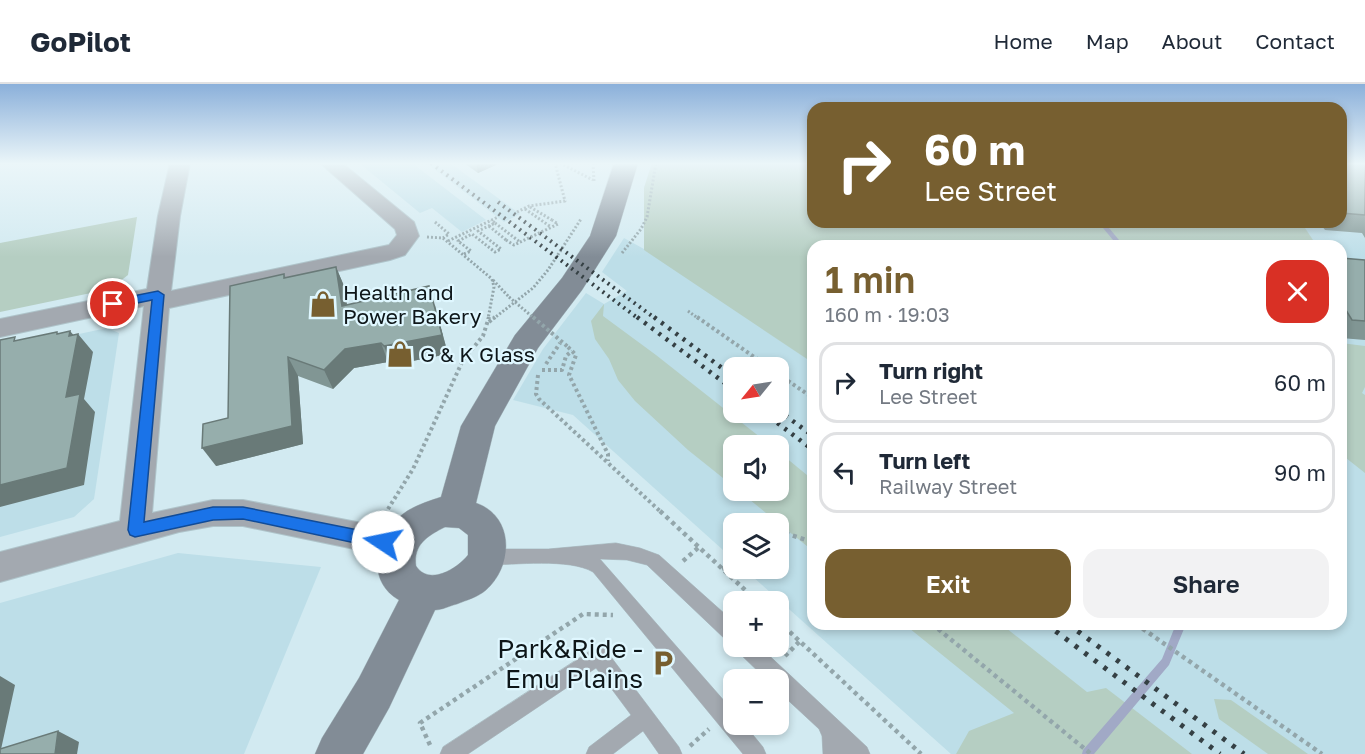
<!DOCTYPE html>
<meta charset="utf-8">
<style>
body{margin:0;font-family:"Golos Text",sans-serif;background:#f2f2f3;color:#1f2937;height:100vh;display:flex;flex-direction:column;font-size:22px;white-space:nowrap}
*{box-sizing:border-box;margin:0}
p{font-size:20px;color:#747a83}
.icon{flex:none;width:33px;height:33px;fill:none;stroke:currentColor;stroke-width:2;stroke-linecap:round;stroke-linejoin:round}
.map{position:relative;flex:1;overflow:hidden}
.sheet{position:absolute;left:807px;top:156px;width:540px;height:390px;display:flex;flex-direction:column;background:#fff;border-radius:18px;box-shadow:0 3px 9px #0003}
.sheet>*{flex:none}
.guide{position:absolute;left:807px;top:18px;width:540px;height:126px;border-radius:18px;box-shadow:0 3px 9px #0003;background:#775f30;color:#fff;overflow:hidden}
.needle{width:39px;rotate:240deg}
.controls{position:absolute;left:723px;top:273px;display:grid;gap:12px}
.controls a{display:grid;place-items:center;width:66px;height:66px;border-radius:12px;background:#fff;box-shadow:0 3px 9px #0003;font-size:30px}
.pin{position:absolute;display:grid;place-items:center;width:51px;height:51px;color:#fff;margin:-26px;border:3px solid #fff;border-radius:50%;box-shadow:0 2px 6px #0007}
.me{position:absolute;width:66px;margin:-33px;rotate:281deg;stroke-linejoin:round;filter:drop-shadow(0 0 4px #0008)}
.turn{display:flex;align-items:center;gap:21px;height:126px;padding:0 18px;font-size:27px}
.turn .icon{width:78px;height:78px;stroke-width:2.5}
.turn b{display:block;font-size:42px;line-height:51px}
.round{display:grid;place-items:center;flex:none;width:63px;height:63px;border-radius:18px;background:#f2f2f3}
.headline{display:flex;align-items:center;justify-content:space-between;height:102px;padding:0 18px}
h1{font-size:36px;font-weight:600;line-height:45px;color:#775f30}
.action{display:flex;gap:12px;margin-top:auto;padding:12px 18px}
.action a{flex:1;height:69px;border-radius:18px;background:#775f30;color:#fff;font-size:24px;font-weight:600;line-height:69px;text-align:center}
.action a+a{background:#f2f2f3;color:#1f2937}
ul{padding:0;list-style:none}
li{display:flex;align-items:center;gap:18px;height:81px;margin:0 12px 9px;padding:0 6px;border:3px solid #e0e1e3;border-radius:18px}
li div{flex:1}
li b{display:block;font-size:22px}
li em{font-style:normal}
header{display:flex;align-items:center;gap:36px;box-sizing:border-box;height:84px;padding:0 30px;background:#fff;border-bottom:2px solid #e0e1e3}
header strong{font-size:28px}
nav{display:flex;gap:33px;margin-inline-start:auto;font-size:21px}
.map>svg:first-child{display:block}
</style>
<header>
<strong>GoPilot</strong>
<nav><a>Home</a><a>Map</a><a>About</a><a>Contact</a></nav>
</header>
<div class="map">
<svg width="1365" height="670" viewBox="0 0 1365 670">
<rect width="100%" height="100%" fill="#d2eaf1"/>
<g fill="#bddee8" fill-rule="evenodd">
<polygon points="359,79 412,79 486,136 462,148 432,124 420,129"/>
<polygon points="426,79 450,79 520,130 504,138"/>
<path d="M652,79H813V138H1341L1365,79V670H951L744,485L778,484V440H734L733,475L573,331L513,316L543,265L586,209L604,220L627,207L602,188L624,154L644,165V104ZM813,162H1341V540H813ZM734,284H778V328H734ZM734,362H778V406H734Z"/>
<polygon points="107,244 119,249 94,415 74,433 0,453 0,267"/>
<polygon points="178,469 321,483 244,670 0,670 0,519"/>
</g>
<g fill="#b5cec2">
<polygon points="652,79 813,79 813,138 1301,138 1317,162 813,162 813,279 644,166 644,104"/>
<polygon points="137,133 128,191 110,205 0,228 0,159"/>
<polygon points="604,220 603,232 656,271 770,361 734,362 733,402 688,366 635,317 618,296 609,275 595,255 591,237"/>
<polygon points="1341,259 1365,262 1365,303 1362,309 1365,311 1365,389 1341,370"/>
<polygon points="779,368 813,396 813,467 739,407 778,406"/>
<polygon points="904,540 1001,540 1087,608 1106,604 1192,670 956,670 969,647 1014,629"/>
<polygon points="1214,615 1231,616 1308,670 1268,670 1219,635"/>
</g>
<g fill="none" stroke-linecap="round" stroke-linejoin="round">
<g fill="#a1a9c6" fill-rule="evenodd">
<polygon points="1098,138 1104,138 1124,162 1118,162"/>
<polygon points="1176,540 1186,540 1169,581 1094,670 1082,670 1083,666 1162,575"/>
</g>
<defs>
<g id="lane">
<path d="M616,459L640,464L659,471L734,538V560L727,557L647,481L627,476L600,475L734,628V640H744L763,663L766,670H743L593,488C569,474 515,481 486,481L480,478L477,473L480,468L486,465H548Z"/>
<polygon points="598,562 605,565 679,663 682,670 659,670 643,647 613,670 586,670 589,663 631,631 596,584 468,670 440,670 443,663"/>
<polygon points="736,562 759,562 867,663 870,670 823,670 822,652 819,645 778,607 778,596 767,596 738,568"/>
</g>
<polygon id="street" points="170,79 190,79 180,132 171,207 389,161 397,151 395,145 320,79 342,79 414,138 419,152 405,171 390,176 169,224 152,429 213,416 243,416 398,446 410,450 414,460 410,470 398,474 243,442 213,442 179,448 0,498 0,468 120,437 144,222 0,253 0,235 147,205 158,132"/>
<path id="secondary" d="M614,79H638L616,152L582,206L538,264L495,342L476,419C514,432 514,481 486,506C478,513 467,516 457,520C449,522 442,526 435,526L389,624L363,670H315L322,654L359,594L399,516C364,496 376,450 403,430C413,422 429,417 441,413L461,342L515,251L562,194L590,152ZM445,443L459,444L468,451V471C457,485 429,502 416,482C413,461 427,452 445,443Z"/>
</defs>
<use href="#lane" stroke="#afc4ca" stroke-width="1"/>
<use href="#street" stroke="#afc4ca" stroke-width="2"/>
<use href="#secondary" stroke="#afc4ca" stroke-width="1"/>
<g stroke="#93a6ab" stroke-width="3" stroke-dasharray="2 2" stroke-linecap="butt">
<polyline points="560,79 593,96"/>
<polyline points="593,79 594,97"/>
<polyline points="530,123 552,136"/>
<polyline points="525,125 551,143"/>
<polyline points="517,128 529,122 565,117 555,79"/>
<polyline points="435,138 449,150 443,154"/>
<polyline points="495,139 520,158"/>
<polyline points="489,142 506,156"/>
<polyline points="427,153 443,154 492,195 494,203 488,235"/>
<polyline points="448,157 498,133"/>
<polyline points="622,169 641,145 647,133 656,79"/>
<polyline points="464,170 471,167 458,157 472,150 495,168 501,165 478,147 495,139 491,136"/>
<polyline points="493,196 509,213"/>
<polyline points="688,227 699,235"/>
<polyline points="493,235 533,204 548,186 581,135"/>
</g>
<g stroke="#93a6ab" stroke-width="4" stroke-dasharray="3 3" stroke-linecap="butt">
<polyline points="697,233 770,284"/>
<polyline points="489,238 495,233"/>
<polyline points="568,263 576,271 569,291 608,370 608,377"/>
<polyline points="546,280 560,259"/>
<polyline points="542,286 562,286 566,272 572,267"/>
<polyline points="778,290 813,314"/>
<polyline points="538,291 536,310 539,315 662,429"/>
<polyline points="388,425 413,385 463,276 483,252 489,233"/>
</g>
<g stroke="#93a6ab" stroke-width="4.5" stroke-dasharray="4 4" stroke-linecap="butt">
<polyline points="660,427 758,518"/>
<polyline points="778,450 781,448 813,458"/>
<polyline points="683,477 699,463"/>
<polyline points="722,485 734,480"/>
<polyline points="778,537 921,670"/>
<polyline points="932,540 1091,670"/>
<polyline points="1136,540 1322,670"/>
<polyline points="785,572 800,557"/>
<polyline points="430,661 420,639 583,530 613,531"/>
<polyline points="690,662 709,645"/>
</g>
<use href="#lane" fill="#a3a9b0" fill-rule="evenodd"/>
<use href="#street" fill="#a3a9b0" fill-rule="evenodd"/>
<use href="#secondary" fill="#828c96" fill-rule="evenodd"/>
<g stroke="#354044" stroke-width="4" stroke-dasharray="2 4.5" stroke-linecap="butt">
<polyline points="431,79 639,235"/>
<polyline points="498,118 656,235"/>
</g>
<g stroke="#354044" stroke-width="4.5" stroke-dasharray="3 6" stroke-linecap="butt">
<polyline points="637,233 734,306"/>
<polyline points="654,233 734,293"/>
<polyline points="778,326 813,352"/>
<polyline points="763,328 813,366"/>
</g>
<g stroke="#354044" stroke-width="5" stroke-dasharray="4 8" stroke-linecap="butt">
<polyline points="1046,540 1220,670"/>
<polyline points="1068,540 1244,670"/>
</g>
<g stroke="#93a6ab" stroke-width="3" stroke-dasharray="2 2" stroke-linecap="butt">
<polyline points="506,156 514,161 558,140 552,136"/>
<polyline points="509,213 535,235"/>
</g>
<polyline stroke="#93a6ab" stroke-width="4" stroke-dasharray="3 3" stroke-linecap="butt" points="533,233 568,263"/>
</g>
<g fill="#819694">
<polygon points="464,79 498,79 498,80 478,89"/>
<polygon points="1341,79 1365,79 1365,154 1362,149 1325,146 1319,138 1341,138"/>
<polygon points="1341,174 1365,176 1365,256 1341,254"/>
<polygon points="336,183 344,202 347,221 435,221 448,270 392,281 388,278 354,284 333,305 298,292 303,360 216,382 228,334 284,190 286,194"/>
</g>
<g fill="#697a78">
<polygon points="476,79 498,79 498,80 478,89"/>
<polygon points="336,183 344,202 350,241 342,222"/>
<polygon points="429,202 448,270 392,281 384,262"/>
<polygon points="70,247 77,255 78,250 93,268 84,315 95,328 84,401 0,423 0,401 66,313"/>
<polygon points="381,259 388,278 354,284 333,305 324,286 345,265"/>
<polygon points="288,273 298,292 303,360 216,382 202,364"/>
<polygon points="0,592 15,601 0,670"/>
<polygon points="58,647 79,658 77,670 55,670"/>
</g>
<g fill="#96aeac" stroke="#697a78" stroke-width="1.5">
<polygon points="1341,79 1365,79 1365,131 1341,129"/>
<polygon points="1341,174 1365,176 1365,237 1352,236 1341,218"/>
<polygon points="336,183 342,222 429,202 442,251 384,262 381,259 345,265 324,286 288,273 292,342 202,364 203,340 228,334 230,202 284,190 284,194"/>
<polygon points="70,247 69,252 78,250 66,313 80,310 67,384 0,401 0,256 15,253 14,257 57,248 57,250"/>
<polygon points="58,647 55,670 0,670 0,665"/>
</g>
<linearGradient id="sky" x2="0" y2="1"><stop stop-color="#8bb0da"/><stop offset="0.46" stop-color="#ebf6f9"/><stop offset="1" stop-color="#ebf6f9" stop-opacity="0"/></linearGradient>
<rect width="1365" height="173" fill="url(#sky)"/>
<polygon fill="#1a73e8" stroke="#114b97" stroke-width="1.5" points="158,207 164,211 144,438 213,423 243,423 383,451 388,453 391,458 388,463 383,465 243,435 213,436 135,453 130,451 128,446 152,216 113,224 107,220 113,216"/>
<defs>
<symbol id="shop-bare" viewBox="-9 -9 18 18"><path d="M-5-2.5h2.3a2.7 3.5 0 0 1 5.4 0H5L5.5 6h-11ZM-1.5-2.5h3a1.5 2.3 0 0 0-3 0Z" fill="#775f30" stroke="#dff7ff" stroke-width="2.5" paint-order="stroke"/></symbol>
<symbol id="parking-bare" viewBox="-9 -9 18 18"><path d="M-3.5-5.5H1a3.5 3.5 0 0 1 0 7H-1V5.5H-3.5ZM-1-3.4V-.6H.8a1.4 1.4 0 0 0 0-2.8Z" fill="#775f30" stroke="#dff7ff" stroke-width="2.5" paint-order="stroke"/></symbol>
</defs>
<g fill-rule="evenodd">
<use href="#shop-bare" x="304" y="201" width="38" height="38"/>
<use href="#shop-bare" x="381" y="251" width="38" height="38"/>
<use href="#parking-bare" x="644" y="560" width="38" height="38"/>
</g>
<g text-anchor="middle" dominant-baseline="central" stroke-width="4.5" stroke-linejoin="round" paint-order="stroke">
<g font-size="21" fill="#0e1619" stroke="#dff7ff" text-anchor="start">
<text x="343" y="208">Health and<tspan x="343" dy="24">Power Bakery</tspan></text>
<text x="420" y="270">G &amp; K Glass</text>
</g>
<g font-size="26" fill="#0e1619" stroke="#dff7ff" text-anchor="end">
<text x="643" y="564">Park&amp;Ride -<tspan x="643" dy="30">Emu Plains</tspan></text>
</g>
</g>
</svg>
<div class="controls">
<a><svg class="needle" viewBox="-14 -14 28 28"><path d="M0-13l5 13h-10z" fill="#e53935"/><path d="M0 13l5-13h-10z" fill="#747a83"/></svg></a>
<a><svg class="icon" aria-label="sound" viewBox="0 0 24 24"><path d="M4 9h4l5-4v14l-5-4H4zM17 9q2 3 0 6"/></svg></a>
<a><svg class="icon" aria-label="layers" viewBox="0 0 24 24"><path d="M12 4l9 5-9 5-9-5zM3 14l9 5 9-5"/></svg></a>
<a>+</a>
<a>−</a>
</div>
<div class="pin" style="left:113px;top:220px;background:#d93025"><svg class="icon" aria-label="arrive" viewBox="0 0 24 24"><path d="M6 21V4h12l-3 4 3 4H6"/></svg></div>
<svg class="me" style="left:383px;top:458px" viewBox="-20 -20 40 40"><circle r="19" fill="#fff"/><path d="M0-13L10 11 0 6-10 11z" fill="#1a73e8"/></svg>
<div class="guide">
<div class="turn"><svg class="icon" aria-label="right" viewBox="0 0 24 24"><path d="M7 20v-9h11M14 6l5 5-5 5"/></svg><div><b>60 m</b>Lee Street</div></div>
</div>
<section class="sheet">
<div class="headline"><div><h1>1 min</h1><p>160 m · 19:03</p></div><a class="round" style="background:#d93025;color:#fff"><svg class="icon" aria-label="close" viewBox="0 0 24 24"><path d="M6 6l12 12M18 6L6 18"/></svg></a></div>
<ul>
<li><svg class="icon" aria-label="right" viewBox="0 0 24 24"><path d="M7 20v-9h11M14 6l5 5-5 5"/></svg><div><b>Turn right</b><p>Lee Street</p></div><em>60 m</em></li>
<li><svg class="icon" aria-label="left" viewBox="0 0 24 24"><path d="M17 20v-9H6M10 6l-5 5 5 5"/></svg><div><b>Turn left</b><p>Railway Street</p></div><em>90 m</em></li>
</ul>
<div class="action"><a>Exit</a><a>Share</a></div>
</section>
</div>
